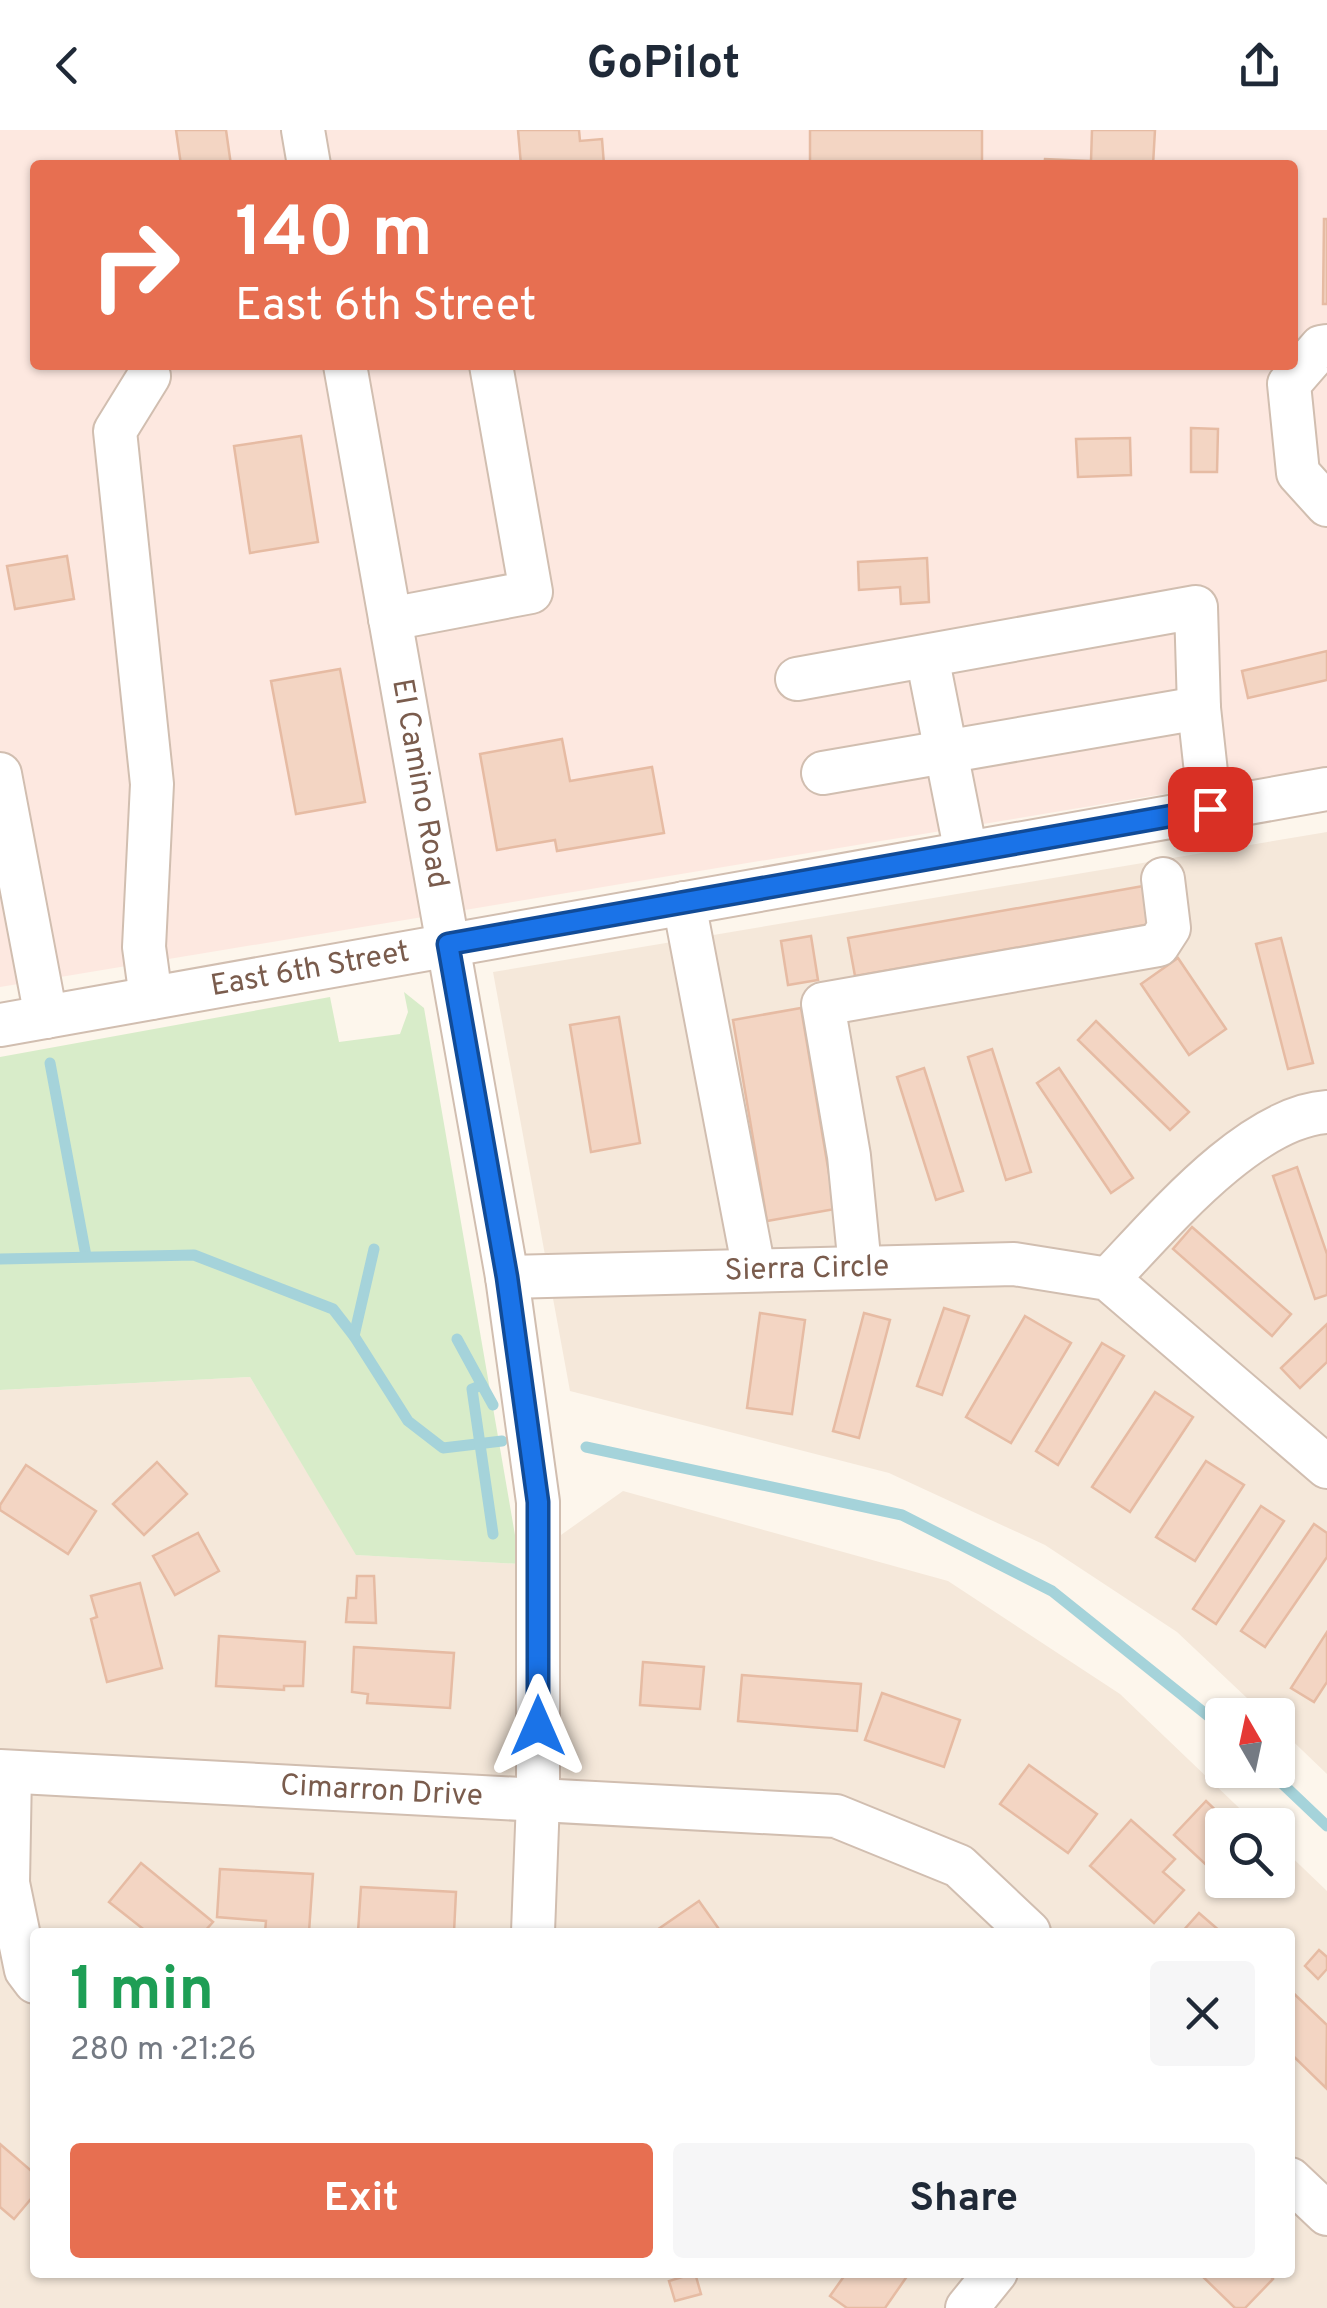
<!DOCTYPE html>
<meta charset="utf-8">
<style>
body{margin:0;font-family:Overpass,sans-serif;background:#f6f6f7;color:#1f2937;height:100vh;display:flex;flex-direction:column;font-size:38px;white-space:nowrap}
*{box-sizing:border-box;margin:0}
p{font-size:32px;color:#747a83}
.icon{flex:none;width:55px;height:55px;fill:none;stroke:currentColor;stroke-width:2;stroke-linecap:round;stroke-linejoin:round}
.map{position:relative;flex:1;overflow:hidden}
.sheet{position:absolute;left:30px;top:1798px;width:1265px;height:350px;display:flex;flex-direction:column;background:#fff;border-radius:10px;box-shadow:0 2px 8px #0004}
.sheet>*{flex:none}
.guide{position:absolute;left:30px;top:30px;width:1268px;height:210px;border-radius:10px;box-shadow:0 2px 8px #0004;background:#e76f51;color:#fff;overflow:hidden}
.needle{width:65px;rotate:351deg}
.fabs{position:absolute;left:1205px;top:1568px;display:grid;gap:20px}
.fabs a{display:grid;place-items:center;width:90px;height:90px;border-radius:10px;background:#fff;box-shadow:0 2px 8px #0004;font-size:50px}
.pin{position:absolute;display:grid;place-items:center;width:85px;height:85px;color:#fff;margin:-42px;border-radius:20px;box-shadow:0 5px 15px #0006}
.me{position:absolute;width:110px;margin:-55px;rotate:0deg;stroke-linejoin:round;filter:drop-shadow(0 0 8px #0008)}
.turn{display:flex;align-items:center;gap:35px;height:210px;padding:0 40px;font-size:45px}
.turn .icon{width:130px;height:130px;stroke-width:2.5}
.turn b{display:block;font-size:70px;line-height:85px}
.round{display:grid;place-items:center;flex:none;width:105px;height:105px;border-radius:10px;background:#f6f6f7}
.headline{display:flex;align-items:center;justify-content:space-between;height:170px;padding:0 40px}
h1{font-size:60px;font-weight:700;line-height:75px;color:#1e9e55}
.button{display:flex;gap:20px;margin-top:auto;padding:20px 40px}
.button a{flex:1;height:115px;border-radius:10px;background:#e76f51;color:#fff;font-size:40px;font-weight:700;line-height:115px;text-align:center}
.button a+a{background:#f6f6f7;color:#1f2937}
header{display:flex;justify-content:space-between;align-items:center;height:130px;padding:0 40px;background:#fff;font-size:45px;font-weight:700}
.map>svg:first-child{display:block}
</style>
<header><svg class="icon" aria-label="back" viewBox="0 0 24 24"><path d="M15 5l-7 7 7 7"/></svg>GoPilot<svg class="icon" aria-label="share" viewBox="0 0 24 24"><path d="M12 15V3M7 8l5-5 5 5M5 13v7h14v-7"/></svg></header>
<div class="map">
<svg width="1327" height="2178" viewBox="0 0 1327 2178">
<rect width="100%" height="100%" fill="#fdf6ec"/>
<g fill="#f5e8da" fill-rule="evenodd">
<polygon points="1327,702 1327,1644 1278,1597 1278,1585 1265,1585 1177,1502 1045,1415 889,1343 570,1261 493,842"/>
<path d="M250,1247L357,1425L520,1434L623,1361L948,1451L1120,1564L1257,1695H1222V1750H1278V1714L1327,1761V2178H0V1260ZM35,1802H1290V2142H35Z"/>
</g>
<path fill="#fde8e0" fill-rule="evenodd" d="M0,0H1327V637L0,857ZM35,35H1292V235H35Z"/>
<polygon fill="#d8ecc9" points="404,862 424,878 520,1434 356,1425 250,1247 0,1260 0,927 330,867 339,912 400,904 408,882"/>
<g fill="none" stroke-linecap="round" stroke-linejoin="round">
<g stroke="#a5d3da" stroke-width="11">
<polyline points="50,933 86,1126"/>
<polyline points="0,1129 194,1125 333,1179 354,1206 408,1291 443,1318 502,1311"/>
<polyline points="354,1206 374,1119"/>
<polyline points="457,1209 482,1255"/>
<polyline points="493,1275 482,1255 472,1259 493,1404"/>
<polyline points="586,1317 902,1385 1052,1461 1222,1597"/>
<polyline points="1268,1640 1327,1696"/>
</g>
</g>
<g fill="#f3d5c3" stroke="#e6bba3" stroke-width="2.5">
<polygon points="176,0 226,0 231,35 181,35"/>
<polygon points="518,0 579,0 580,11 602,9 604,35 521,35"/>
<rect x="810" y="0" width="172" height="35"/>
<polygon points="1092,0 1155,0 1153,35 1044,35 1045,29 1091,31"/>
<polygon points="1324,89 1327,89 1327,174 1323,174"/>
<polygon points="1191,298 1218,299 1217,342 1191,342"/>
<polygon points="301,306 318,412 250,423 234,316"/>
<polygon points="1130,308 1131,345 1078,347 1076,309"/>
<polygon points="67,426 74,469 15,479 7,436"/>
<polygon points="927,428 929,472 901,474 900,457 859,460 858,432"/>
<polygon points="1327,521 1327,550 1248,568 1242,541"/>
<polygon points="340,539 365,672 296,684 271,551"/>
<polygon points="562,609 570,651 652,637 664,703 557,721 555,710 497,720 480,624"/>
<polygon points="1149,755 1156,793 855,846 848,808"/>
<polygon points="811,806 818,850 788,855 781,811"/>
<polygon points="1281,808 1313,933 1288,939 1256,814"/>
<polygon points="1178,828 1226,899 1189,925 1141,854"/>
<polygon points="801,878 835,1079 767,1091 733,890"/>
<polygon points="619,887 640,1013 591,1022 570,895"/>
<polygon points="1096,891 1189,982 1170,1000 1078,910"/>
<polygon points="992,919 1031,1042 1006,1050 968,927"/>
<polygon points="924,938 963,1061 936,1070 897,947"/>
<polygon points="1059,938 1133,1048 1111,1063 1037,953"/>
<polygon points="1297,1037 1327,1124 1327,1165 1315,1169 1273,1046"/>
<polygon points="1192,1097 1291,1184 1272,1206 1173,1119"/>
<polygon points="944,1178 969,1186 942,1265 917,1256"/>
<polygon points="760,1183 805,1190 792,1284 747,1278"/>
<polygon points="864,1183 890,1190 859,1308 833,1301"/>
<polygon points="1025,1186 1071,1213 1011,1313 966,1287"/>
<polygon points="1327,1194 1327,1232 1300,1258 1281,1238"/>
<polygon points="1102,1213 1124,1226 1058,1335 1036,1321"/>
<polygon points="1155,1262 1193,1287 1130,1382 1092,1357"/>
<polygon points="1206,1331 1244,1355 1195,1431 1156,1407"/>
<polygon points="157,1332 187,1364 144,1405 113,1374"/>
<polygon points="26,1335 96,1381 68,1424 0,1380 0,1375"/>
<polygon points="1261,1376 1284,1391 1216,1494 1193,1479"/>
<polygon points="1314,1394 1327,1403 1327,1427 1265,1517 1241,1501"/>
<polygon points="198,1403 219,1441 175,1465 153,1426"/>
<polygon points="357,1446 374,1446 376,1493 346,1492 348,1468 356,1468"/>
<polygon points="140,1453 162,1538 107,1552 91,1489 97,1487 91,1466"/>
<polygon points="1327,1502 1327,1552 1314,1572 1291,1558"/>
<polygon points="219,1506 305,1512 303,1556 284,1556 284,1560 216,1556"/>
<polygon points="354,1517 454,1523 450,1578 367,1573 368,1564 352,1562"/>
<polygon points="643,1532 704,1537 700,1579 640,1575"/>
<polygon points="742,1545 861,1554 857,1601 738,1591"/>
<polygon points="882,1563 960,1590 944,1637 865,1610"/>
<polygon points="1029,1635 1097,1684 1068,1723 1000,1674"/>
<polygon points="1206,1671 1231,1695 1222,1695 1222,1737 1216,1744 1174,1705"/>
<polygon points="1131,1690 1175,1729 1163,1742 1184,1760 1154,1793 1090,1736"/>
<polygon points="141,1733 213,1792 204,1802 147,1802 109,1772"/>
<polygon points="220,1739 313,1744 309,1802 265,1802 266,1791 217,1787"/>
<polygon points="361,1757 456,1762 454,1802 358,1802"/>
<polygon points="699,1771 721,1802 654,1802"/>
<polygon points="1199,1783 1221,1802 1182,1802"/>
<polygon points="1319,1820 1327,1827 1327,1839 1318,1849 1305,1836"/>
<polygon points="1290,1860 1327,1895 1326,1958 1290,1923"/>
<polygon points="0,2014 35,2044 35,2064 14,2089 0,2077"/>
<polygon points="847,2142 910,2142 885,2178 847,2178 830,2166"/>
<polygon points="1198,2142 1267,2142 1273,2149 1245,2178 1235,2178"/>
<polygon points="695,2143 701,2164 675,2171 669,2151"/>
</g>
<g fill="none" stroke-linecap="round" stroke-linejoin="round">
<defs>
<g id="minor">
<polyline points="303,0 309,35"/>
<polyline points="1327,216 1321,217 1289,254 1298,343 1327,375"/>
<path id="s1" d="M345,235L507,1147L538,1372V1670L533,1802"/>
<polyline points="149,246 115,301 152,654 144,817 151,868"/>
<polyline points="390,489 531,462 491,235"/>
<polyline points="927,526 966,723"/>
<polyline points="797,549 1196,477 1199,578 1210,679"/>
<polyline points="823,643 1199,578"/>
<polyline points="0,644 46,887"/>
<polyline points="684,773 754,1140"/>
<path id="s2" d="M0,895L1327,659"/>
<polyline points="860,1137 849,1026 823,874 1158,815 1169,798 1163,749"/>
<path id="s3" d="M507,1147L1014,1134L1108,1149L1327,1337"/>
<path d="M1108,1149C1160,1095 1249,987 1327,982"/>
<path id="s4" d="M0,1641L836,1686L959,1736L1029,1802"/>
<polyline points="10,1642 8,1753 26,1840 35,1852"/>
<polyline points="1290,2049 1327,2084"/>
<polyline points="967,2178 996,2142"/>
</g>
</defs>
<use href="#minor" stroke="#d1beb0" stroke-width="46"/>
<use href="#minor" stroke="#fff" stroke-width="42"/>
</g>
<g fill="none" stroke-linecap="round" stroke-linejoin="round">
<defs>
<polyline id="route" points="538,1596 538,1372 507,1147 448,814 1210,679"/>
</defs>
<use href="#route" stroke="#114b97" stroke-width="25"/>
<use href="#route" stroke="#1a73e8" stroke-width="18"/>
</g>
<g text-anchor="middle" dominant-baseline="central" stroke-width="8" stroke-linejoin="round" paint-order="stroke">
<g font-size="30" fill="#7a5c4d" stroke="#fffaf3">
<text stroke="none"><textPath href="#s1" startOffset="425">El Camino Road</textPath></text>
<text stroke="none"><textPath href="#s2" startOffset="315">East 6th Street</textPath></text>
<text stroke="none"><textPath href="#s3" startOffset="300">Sierra Circle</textPath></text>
<text stroke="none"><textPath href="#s4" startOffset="382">Cimarron Drive</textPath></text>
</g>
</g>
</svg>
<div class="fabs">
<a><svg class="needle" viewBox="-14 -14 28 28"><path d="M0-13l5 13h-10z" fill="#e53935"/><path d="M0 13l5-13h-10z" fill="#747a83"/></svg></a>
<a><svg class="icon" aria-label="search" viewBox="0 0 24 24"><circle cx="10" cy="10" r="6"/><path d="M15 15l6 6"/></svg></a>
</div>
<div class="pin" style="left:1210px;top:679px;background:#d93025"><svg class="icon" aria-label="arrive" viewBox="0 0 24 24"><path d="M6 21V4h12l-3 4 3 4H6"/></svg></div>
<svg class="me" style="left:538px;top:1596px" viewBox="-20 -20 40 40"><path d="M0-17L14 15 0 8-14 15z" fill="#1a73e8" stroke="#fff" stroke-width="4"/></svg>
<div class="guide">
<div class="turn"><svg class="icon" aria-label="right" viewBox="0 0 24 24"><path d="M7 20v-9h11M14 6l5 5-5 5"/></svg><div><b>140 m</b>East 6th Street</div></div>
</div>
<section class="sheet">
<div class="headline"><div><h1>1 min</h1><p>280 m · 21:26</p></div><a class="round"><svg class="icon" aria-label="close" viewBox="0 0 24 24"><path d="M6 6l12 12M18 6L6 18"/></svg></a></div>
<div class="button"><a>Exit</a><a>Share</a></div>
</section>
</div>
